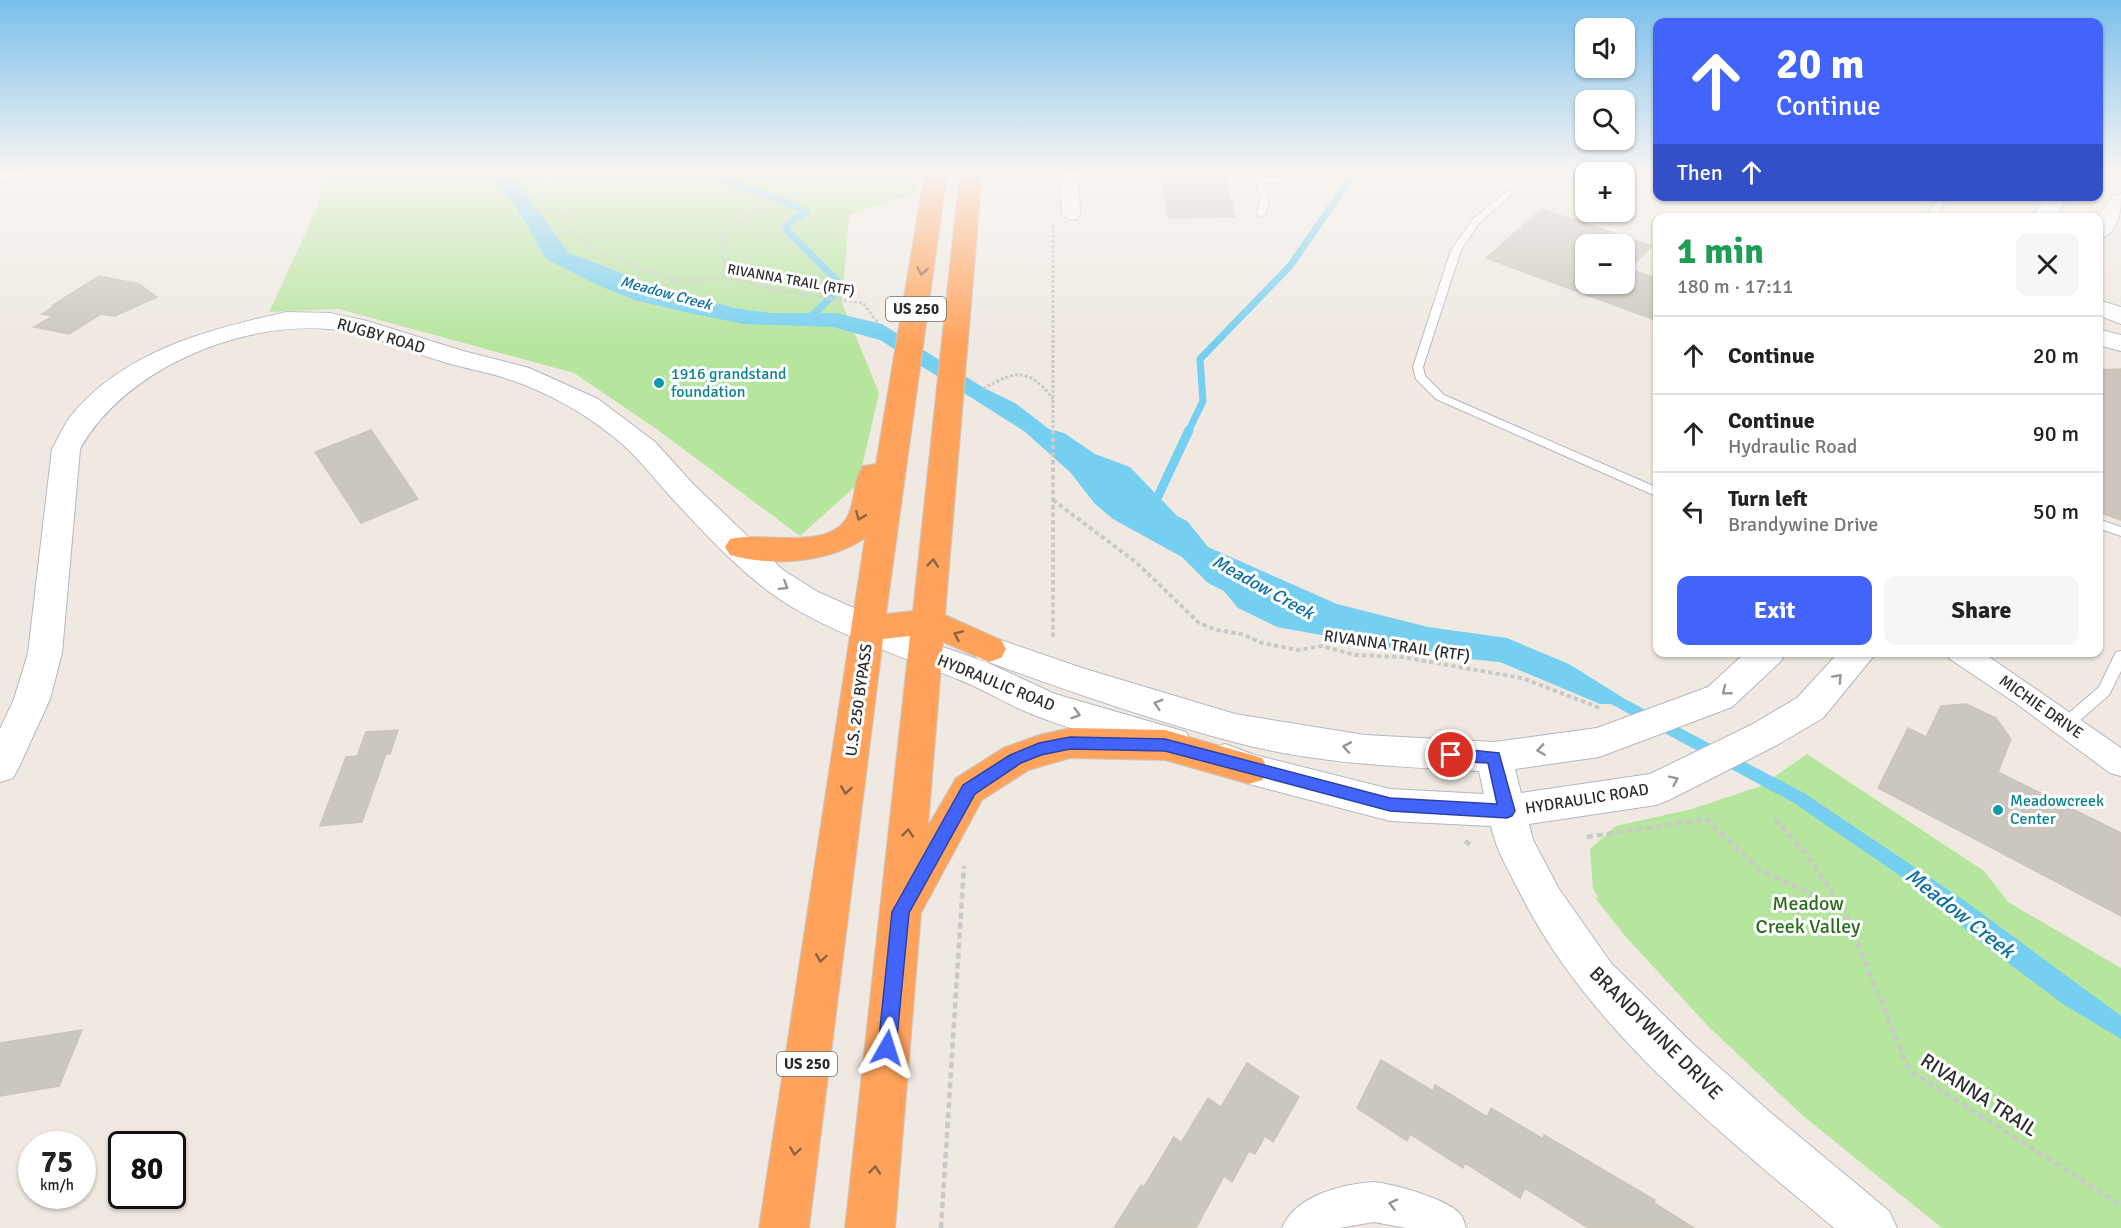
<!DOCTYPE html>
<meta charset="utf-8">
<style>
body{margin:0;font-family:Signika,sans-serif;background:#f6f6f6;color:#222;height:100vh;display:flex;flex-direction:column;font-size:22px;white-space:nowrap}
*{box-sizing:border-box;margin:0}
p{font-size:20px;color:#767676}
.icon{flex:none;width:33px;height:33px;fill:none;stroke:currentColor;stroke-width:2;stroke-linecap:round;stroke-linejoin:round}
.map{position:relative;flex:1;overflow:hidden}
.sheet{position:absolute;left:1653px;top:213px;width:450px;height:444px;display:flex;flex-direction:column;background:#fff;border-radius:12px;box-shadow:0 2px 4px #0004}
.sheet>*{flex:none}
.guide{position:absolute;left:1653px;top:18px;width:450px;height:183px;border-radius:12px;box-shadow:0 2px 4px #0004;background:#4264fb;color:#fff;overflow:hidden}
.buttons{position:absolute;left:1575px;top:18px;display:grid;gap:12px}
.buttons a{display:grid;place-items:center;width:60px;height:60px;border-radius:12px;background:#fff;box-shadow:0 2px 4px #0004;font-size:30px}
.speed{position:absolute;left:18px;top:1131px;display:flex;gap:12px;font-size:30px;font-weight:700;text-align:center}
.speed>*{display:grid;place-content:center;width:78px;height:78px;border-radius:50%;background:#fff;box-shadow:0 2px 4px #0004;line-height:1}
.speed small{font-size:15px;font-weight:400}
.speed .limit{border:3px solid #111;border-radius:9px;background:#fff;color:#111}
.pin{position:absolute;display:grid;place-items:center;width:51px;height:51px;color:#fff;margin:-26px;border:3px solid #fff;border-radius:50%;box-shadow:0 2px 6px #0007}
.me{position:absolute;width:66px;margin:-33px;rotate:6deg;stroke-linejoin:round;filter:drop-shadow(0 0 4px #0008)}
.turn{display:flex;align-items:center;gap:21px;height:126px;padding:0 24px;font-size:27px}
.turn .icon{width:78px;height:78px;stroke-width:2.5}
.turn b{display:block;font-size:42px;line-height:51px}
.then{display:flex;align-items:center;height:57px;padding:0 24px;background:#0003;gap:12px;font-size:22px}
.round{display:grid;place-items:center;flex:none;width:63px;height:63px;border-radius:12px;background:#f6f6f6}
.overview{display:flex;align-items:center;justify-content:space-between;height:102px;padding:0 24px}
h1{font-size:36px;font-weight:700;line-height:45px;color:#1e9e55}
.action{display:flex;gap:12px;margin-top:auto;padding:12px 24px}
.action a{flex:1;height:69px;border-radius:12px;background:#4264fb;color:#fff;font-size:24px;font-weight:700;line-height:69px;text-align:center}
.action a+a{background:#f6f6f6;color:#222}
ul{padding:0;list-style:none}
li{display:flex;align-items:center;gap:18px;height:78px;padding:0 24px;border-top:2px solid #e0e0e0}
li div{flex:1}
li b{display:block;font-size:22px}
li em{font-style:normal}
.map>svg:first-child{display:block}
</style>
<div class="map">
<svg width="2121" height="1228" viewBox="0 0 2121 1228">
<rect width="100%" height="100%" fill="#efe9e1"/>
<g fill="#b6e59e">
<polygon points="323,172 917,172 915,193 849,215 842,303 879,393 858,484 800,536 658,430 574,373 339,309 269,312 320,202"/>
<polygon points="1807,754 1984,871 2008,902 2121,968 2121,1228 1942,1228 1802,1115 1707,1025 1626,937 1596,899 1598,897 1593,888 1590,849 1616,826 1692,809 1761,786"/>
</g>
<polygon fill="#75cff0" points="491,172 509,172 569,253 671,292 735,308 770,313 836,313 882,324 984,388 1015,403 1049,429 1064,433 1095,454 1130,467 1177,516 1187,521 1208,547 1337,604 1428,627 1507,638 1569,664 1625,699 1804,793 1965,901 2121,1016 2121,1039 2063,1004 1988,948 1909,882 1794,803 1611,704 1600,704 1500,662 1437,656 1277,627 1238,608 1224,591 1208,583 1182,557 1113,519 1095,504 1070,472 1024,431 880,340 833,327 744,324 689,313 634,300 600,286 546,259 515,205 498,189"/>
<g fill="none" stroke-linecap="round" stroke-linejoin="round">
<g stroke="#75cff0" stroke-width="7">
<polyline points="703,172 795,206 806,213 792,220 785,228 842,286 809,319"/>
<polyline points="1188,432 1203,401 1200,359 1290,266 1355,172"/>
</g>
<polyline stroke="#75cff0" stroke-width="9" points="1153,507 1189,430"/>
</g>
<g fill="#cbc7bf" stroke="#cbc5ba" stroke-width="1.5" fill-rule="evenodd">
<polygon points="1160,172 1224,172 1235,217 1168,218"/>
<path d="M1542,209L1652,246L1629,269L1658,279V321L1486,258ZM1586,244H1624V284H1586Z"/>
<polygon points="99,276 139,284 157,297 115,316 101,314 69,334 34,327 53,316 42,314 56,305 53,305"/>
<polygon points="2121,369 2121,520 2098,512 2098,370"/>
<polygon points="371,430 418,499 361,523 315,452"/>
<polygon points="1966,704 1996,718 2011,739 1998,772 2121,833 2121,916 1878,788 1908,728 1926,737 1941,706"/>
<polygon points="398,730 390,754 386,754 362,822 320,826 346,757 357,756 366,732"/>
<polygon points="82,1030 59,1086 0,1096 0,1043"/>
<polygon points="1381,1060 1433,1091 1435,1085 1487,1117 1491,1108 1543,1139 1544,1135 1655,1200 1654,1203 1694,1228 1588,1228 1525,1188 1520,1198 1465,1163 1463,1168 1410,1134 1407,1141 1357,1108"/>
<polygon points="1247,1063 1299,1097 1273,1142 1265,1136 1255,1154 1249,1151 1232,1182 1224,1176 1196,1228 1114,1228 1141,1185 1144,1187 1174,1137 1181,1143 1208,1098 1221,1107"/>
</g>
<g fill="none" stroke-linecap="round" stroke-linejoin="round">
<defs>
<g id="lane">
<polygon points="1252,172 1260,172 1262,178 1300,176 1299,172 1307,172 1309,178 1305,181 1264,183 1269,199 1266,214 1261,217 1256,214 1261,199"/>
<polygon points="1507,191 1514,193 1480,222 1461,250 1423,367 1425,376 1444,395 1658,488 1658,497 1436,399 1416,379 1413,367 1451,250 1474,218"/>
<polygon points="1940,196 1949,196 1934,218 1925,218"/>
<polygon points="2098,519 2121,527 2121,536 2098,528"/>
<polygon points="2121,651 2121,671 2109,695 2071,728 2066,730 2061,728 2059,724 2061,720 2099,687 2116,652"/>
</g>
<g id="street">
<polygon points="0,172 25,172 22,176 0,183"/>
<polygon points="1060,172 1078,172 1080,215 1077,219 1071,220 1062,215"/>
<polygon points="1946,652 1982,652 2121,748 2121,776 2110,773 2017,704 1950,659"/>
<path d="M1374,1182C1393,1184 1449,1199 1461,1215C1463,1218 1465,1224 1466,1228H1406L1374,1222L1339,1228H1282C1295,1196 1341,1184 1374,1182Z"/>
</g>
<g id="secondary">
<path d="M2121,194C2121,212 2119,234 2098,239L2097,218L2113,196Z"/>
<polygon points="2046,196 2069,196 2054,218 2031,218"/>
<polygon points="2098,300 2121,307 2121,324 2098,315"/>
<path d="M287,312L330,313L367,321L463,351L529,368L598,399L655,442L693,484L783,570L818,592L937,645L986,662L1055,694L1186,732L1191,742L1186,752L1173,757C1127,743 1079,733 1034,715C1008,705 985,690 960,680C905,658 843,637 792,607C748,581 706,535 671,497C651,475 634,452 610,434C581,411 546,392 511,380C489,372 466,369 444,362C406,351 368,332 329,329C240,321 124,369 80,449L62,653L50,699L19,767L13,778L0,782V729L14,699L28,653L52,449C58,439 63,426 70,417C123,351 209,329 287,312Z"/>
<polygon points="2098,329 2121,335 2121,351 2098,345"/>
<path d="M989,636L1082,668L1235,714L1365,735L1494,742L1597,728L1708,687L1746,652H1786L1781,661L1732,707L1599,757L1515,769L1521,793L1650,774L1751,725L1797,698L1839,652H1877L1823,718L1777,745L1669,800L1656,805L1529,824L1533,840L1559,889L1611,963L1694,1045L1771,1113L1889,1211L1897,1228H1834C1717,1129 1587,1029 1518,889C1507,868 1496,849 1491,826L1390,821L1249,784L1212,770L1207,759L1212,748L1225,744L1255,755L1390,789L1484,794L1479,771C1397,767 1313,763 1234,742C1147,719 1061,688 977,658L972,649L977,640Z"/>
</g>
<path id="highway" d="M925,172H947L886,614L913,611L960,172H982L945,615L1001,640L1006,649L1001,658L989,662L943,642L928,826L956,778L1003,748L1039,735L1070,728L1165,730L1262,758L1268,769L1262,780L1249,784L1165,760L1070,758L1029,770L982,800L921,913L895,1228H845L910,636L883,639L809,1228H759L865,538C829,563 772,567 730,555L725,547L730,539C760,531 825,551 846,519C856,504 852,482 863,466L876,464Z"/>
</defs>
<use href="#lane" stroke="#b4b7c1" stroke-width="2"/>
<use href="#street" stroke="#b4b7c1" stroke-width="2"/>
<use href="#secondary" stroke="#b4b7c1" stroke-width="2"/>
<use href="#highway" stroke="#c9c9c9" stroke-width="2"/>
<g stroke="#c9c9c9" stroke-width="3" stroke-dasharray="3 2" stroke-linecap="butt">
<polyline points="532,172 563,194 556,205 564,227 589,246 637,268 682,281 725,277 782,291 863,303 878,323"/>
<polyline points="1053,225 1053,432"/>
<polyline points="725,277 722,235 780,196 769,172"/>
<path d="M983,389C1016,370 1028,367 1053,399"/>
</g>
<g stroke="#c9c9c9" stroke-width="4" stroke-dasharray="4.5 3" stroke-linecap="butt">
<polyline points="1053,430 1053,638"/>
<polyline points="1053,500 1137,563 1199,623 1217,630 1242,634 1262,643 1298,650 1322,646 1355,655 1402,657 1522,678 1600,708"/>
</g>
<g stroke="#c9c9c9" stroke-width="4.5" stroke-dasharray="6 4" stroke-linecap="butt">
<polyline points="1775,819 1806,854 1843,908 1909,1070 2121,1205"/>
<polyline points="1587,837 1706,819 1758,869 1842,908"/>
<polyline points="1465,841 1473,847"/>
<polyline points="941,1228 964,866"/>
</g>
<use href="#lane" fill="#fff" fill-rule="evenodd"/>
<use href="#street" fill="#fff" fill-rule="evenodd"/>
<use href="#secondary" fill="#fff" fill-rule="evenodd"/>
<use href="#highway" fill="#ffa35c" fill-rule="evenodd"/>
</g>
<defs><path id="oneway-chevron" d="M-2-3.5L2.5 0L-2 3.5" fill="none" stroke-width="1.6" stroke-linecap="round" stroke-linejoin="round" transform="scale(1.5)"/></defs>
<g stroke="#8c6343">
<use href="#oneway-chevron" transform="translate(922 271) rotate(99)"/>
<use href="#oneway-chevron" transform="translate(860 516) rotate(112)"/>
<use href="#oneway-chevron" transform="translate(933 563) rotate(-84)"/>
<use href="#oneway-chevron" transform="translate(958 635) rotate(-156)"/>
<use href="#oneway-chevron" transform="translate(846 790) rotate(98)"/>
<use href="#oneway-chevron" transform="translate(908 833) rotate(-84)"/>
<use href="#oneway-chevron" transform="translate(821 958) rotate(98)"/>
<use href="#oneway-chevron" transform="translate(795 1151) rotate(98)"/>
<use href="#oneway-chevron" transform="translate(875 1170) rotate(-84)"/>
</g>
<g stroke="#969696">
<use href="#oneway-chevron" transform="translate(784 586) rotate(32)"/>
<use href="#oneway-chevron" transform="translate(1838 678) rotate(-47)"/>
<use href="#oneway-chevron" transform="translate(1726 691) rotate(141)"/>
<use href="#oneway-chevron" transform="translate(1158 704) rotate(-163)"/>
<use href="#oneway-chevron" transform="translate(1076 714) rotate(16)"/>
<use href="#oneway-chevron" transform="translate(1347 747) rotate(-170)"/>
<use href="#oneway-chevron" transform="translate(1541 750) rotate(172)"/>
<use href="#oneway-chevron" transform="translate(1674 780) rotate(-26)"/>
<use href="#oneway-chevron" transform="translate(1393 1204) rotate(-166)"/>
</g>
<linearGradient id="sky" x2="0" y2="1"><stop stop-color="#7abfeb"/><stop offset="0.5" stop-color="#f8f5f2"/><stop offset="1" stop-color="#f8f5f2" stop-opacity="0"/></linearGradient>
<rect width="2121" height="344" fill="url(#sky)"/>
<polygon fill="#4264fb" stroke="#2b41a3" stroke-width="1.5" points="1070,737 1165,739 1390,798 1497,804 1488,763 1451,761 1444,755 1451,748 1499,753 1515,811 1512,816 1507,818 1390,811 1165,751 1070,749 1041,755 1021,763 975,794 909,913 896,1048 894,1054 887,1057 881,1054 878,1048 892,912 963,785 1010,755 1039,743"/>
<g fill="#0f9aa8" stroke="#fff" stroke-width="2">
<circle cx="659" cy="383" r="6"/>
<circle cx="1998" cy="810" r="6"/>
</g>
<g text-anchor="middle" dominant-baseline="central" stroke-width="6" stroke-linejoin="round" paint-order="stroke">
<g font-size="14" fill="#2e2e2e" stroke="#fff">
<text transform="translate(791 280) rotate(10)">RIVANNA TRAIL (RTF)</text>
</g>
<g font-size="15" font-style="italic" fill="#0d6fa3" stroke="#fff">
<text transform="translate(666 293) rotate(15)">Meadow Creek</text>
</g>
<g fill="#fff" stroke="#6d6d6d" stroke-width="1.5">
<rect x="886" y="297" width="60" height="24" rx="4.5"/>
<rect x="777" y="1052" width="60" height="24" rx="4.5"/>
</g>
<g font-size="15" font-weight="bold" fill="#2e2e2e">
<text x="916" y="309">US 250</text>
<text x="807" y="1064">US 250</text>
</g>
<g font-size="16" fill="#2e2e2e" stroke="#fff">
<text transform="translate(381 336) rotate(16)">RUGBY ROAD</text>
<text transform="translate(1397 646) rotate(8)">RIVANNA TRAIL (RTF)</text>
<text transform="translate(996 683) rotate(22)">HYDRAULIC ROAD</text>
<text transform="translate(859 700) rotate(-82)">U.S. 250 BYPASS</text>
<text transform="translate(2041 707) rotate(35)">MICHIE DRIVE</text>
<text transform="translate(1587 799) rotate(-9)">HYDRAULIC ROAD</text>
</g>
<g font-size="16" fill="#0d838f" stroke="#fff" text-anchor="start">
<text x="671" y="374">1916 grandstand<tspan x="671" dy="18">foundation</tspan></text>
<text x="2010" y="801">Meadowcreek<tspan x="2010" dy="18">Center</tspan></text>
</g>
<g font-size="18" font-style="italic" fill="#0d6fa3" stroke="#fff">
<text transform="translate(1263 587) rotate(29)">Meadow Creek</text>
</g>
<g font-size="20" fill="#2c6e1b" stroke="#fff">
<text x="1808" y="903">Meadow<tspan x="1808" dy="23">Creek Valley</tspan></text>
</g>
<g font-size="20" fill="#2e2e2e" stroke="#fff">
<text transform="translate(1656 1033) rotate(45)">BRANDYWINE DRIVE</text>
<text transform="translate(1979 1095) rotate(33)">RIVANNA TRAIL</text>
</g>
<g font-size="21" font-style="italic" fill="#0d6fa3" stroke="#fff">
<text transform="translate(1960 913) rotate(38)">Meadow Creek</text>
</g>
</g>
</svg>
<div class="buttons">
<a><svg class="icon" aria-label="sound" viewBox="0 0 24 24"><path d="M4 9h4l5-4v14l-5-4H4zM17 9q2 3 0 6"/></svg></a>
<a><svg class="icon" aria-label="search" viewBox="0 0 24 24"><circle cx="10" cy="10" r="6"/><path d="M15 15l6 6"/></svg></a>
<a>+</a>
<a>−</a>
</div>
<div class="speed"><div>75<small>km/h</small></div><div class="limit">80</div></div>
<div class="pin" style="left:1451px;top:755px;background:#d93025"><svg class="icon" aria-label="arrive" viewBox="0 0 24 24"><path d="M6 21V4h12l-3 4 3 4H6"/></svg></div>
<svg class="me" style="left:887px;top:1048px" viewBox="-20 -20 40 40"><path d="M0-17L14 15 0 8-14 15z" fill="#4264fb" stroke="#fff" stroke-width="4"/></svg>
<div class="guide">
<div class="turn"><svg class="icon" aria-label="ahead" viewBox="0 0 24 24"><path d="M12 20V5M6 11l6-6 6 6"/></svg><div><b>20 m</b>Continue</div></div>
<div class="then">Then<svg class="icon" aria-label="ahead" viewBox="0 0 24 24"><path d="M12 20V5M6 11l6-6 6 6"/></svg></div>
</div>
<section class="sheet">
<div class="overview"><div><h1>1 min</h1><p>180 m · 17:11</p></div><a class="round"><svg class="icon" aria-label="close" viewBox="0 0 24 24"><path d="M6 6l12 12M18 6L6 18"/></svg></a></div>
<ul>
<li><svg class="icon" aria-label="ahead" viewBox="0 0 24 24"><path d="M12 20V5M6 11l6-6 6 6"/></svg><div><b>Continue</b></div><em>20 m</em></li>
<li><svg class="icon" aria-label="ahead" viewBox="0 0 24 24"><path d="M12 20V5M6 11l6-6 6 6"/></svg><div><b>Continue</b><p>Hydraulic Road</p></div><em>90 m</em></li>
<li><svg class="icon" aria-label="left" viewBox="0 0 24 24"><path d="M17 20v-9H6M10 6l-5 5 5 5"/></svg><div><b>Turn left</b><p>Brandywine Drive</p></div><em>50 m</em></li>
</ul>
<div class="action"><a>Exit</a><a>Share</a></div>
</section>
</div>
